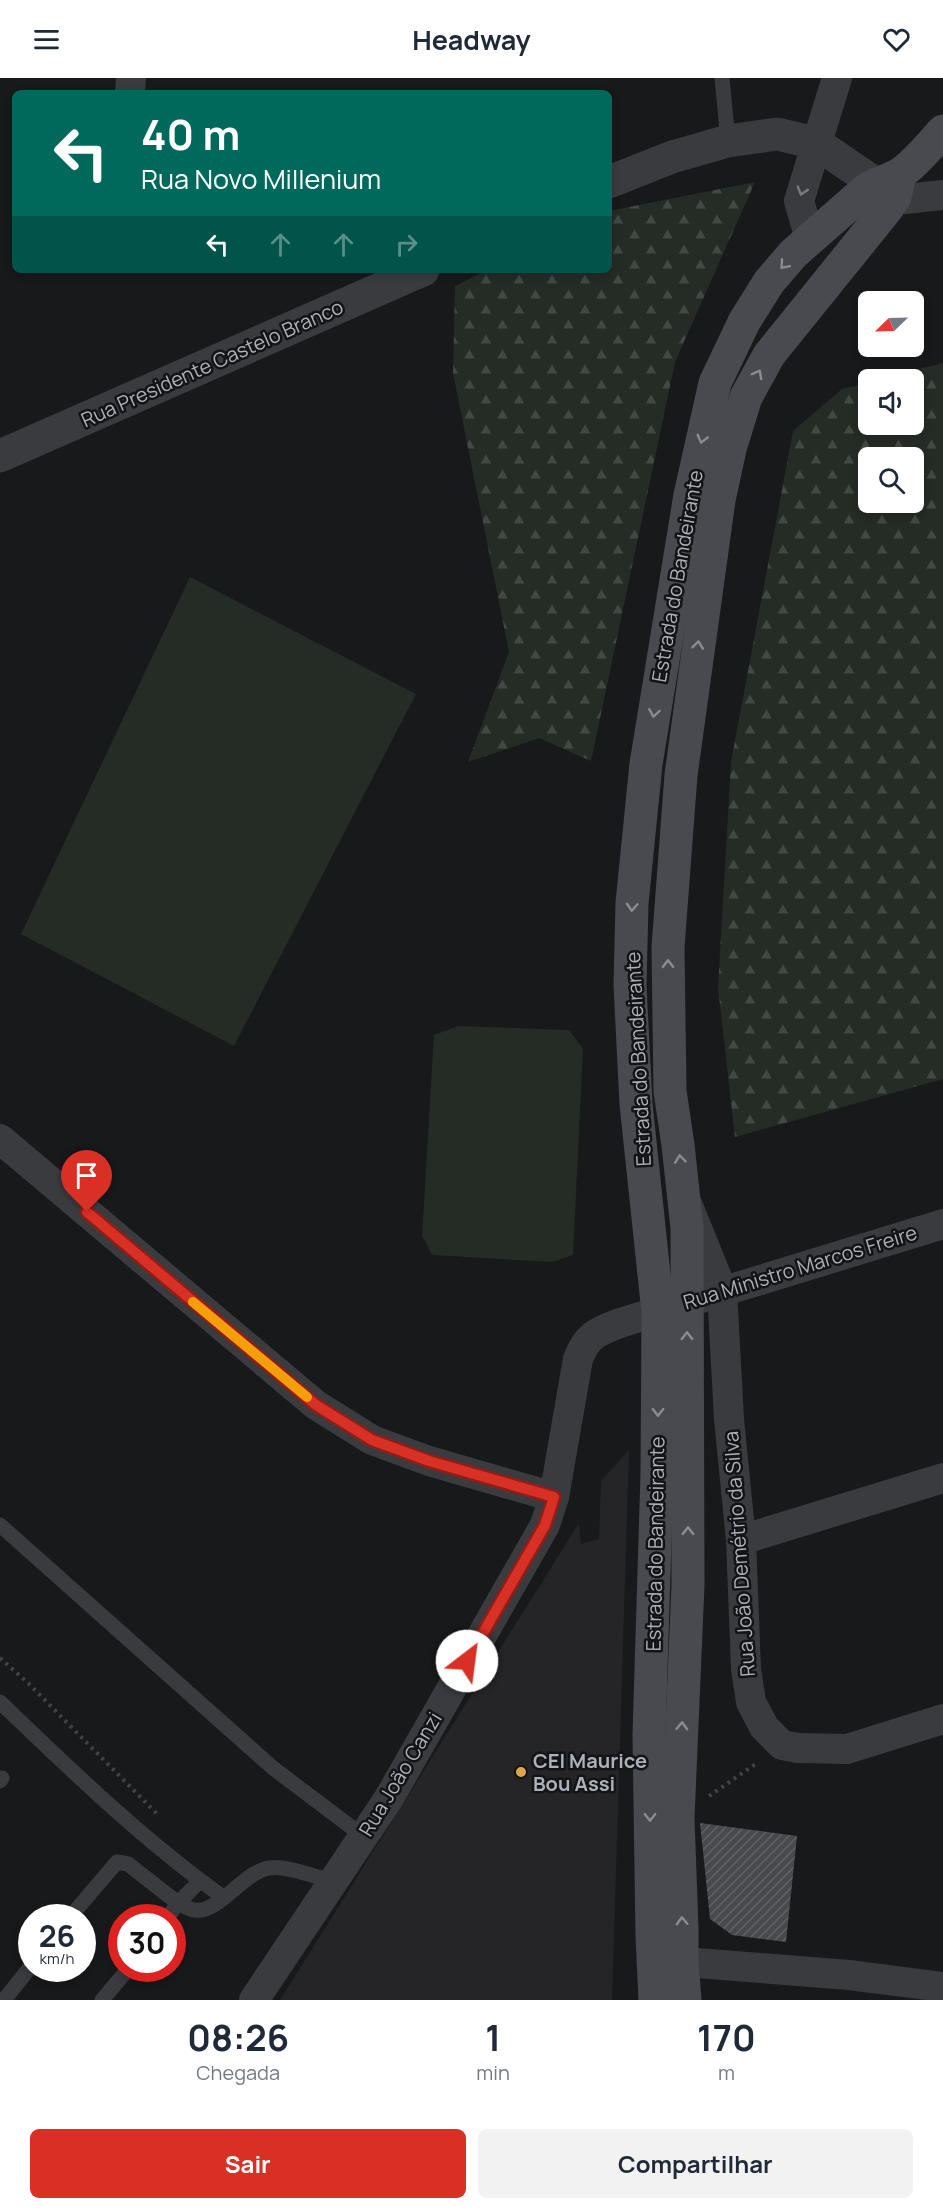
<!DOCTYPE html>
<html lang="pt">
<meta charset="utf-8">
<style>
body{margin:0;font-family:Manrope,sans-serif;background:#f2f2f3;color:#1f2937;height:100vh;display:flex;flex-direction:column;font-size:22px;white-space:nowrap}
*{box-sizing:border-box;margin:0}
p{font-size:20px;color:#747a83}
.icon{flex:none;width:33px;height:33px;fill:none;stroke:currentColor;stroke-width:2;stroke-linecap:round;stroke-linejoin:round}
.map{position:relative;height:1922px;overflow:hidden}
.drawer{display:flex;flex-direction:column;background:#fff;flex:1}
.drawer>*{flex:none}
.banner{position:absolute;left:12px;top:12px;width:600px;height:183px;border-radius:9px;box-shadow:0 3px 9px #0003;background:#00695c;color:#fff;overflow:hidden}
.needle{width:39px;rotate:247deg}
.controls{position:absolute;left:858px;top:213px;display:grid;gap:12px}
.controls a{display:grid;place-items:center;width:66px;height:66px;border-radius:9px;background:#fff;box-shadow:0 3px 9px #0003;font-size:30px}
.speed{position:absolute;left:18px;top:1826px;display:flex;gap:12px;font-size:30px;font-weight:700;text-align:center}
.speed>*{display:grid;place-content:center;width:78px;height:78px;border-radius:50%;background:#fff;box-shadow:0 3px 9px #0003;line-height:1}
.speed small{font-size:15px;font-weight:400}
.speed .limit{border:9px solid #d22;background:#fff;color:#111}
.pin{position:absolute;display:grid;place-items:center;width:51px;height:51px;color:#fff;margin:-62px -26px;border-radius:50% 50% 50% 0;rotate:-45deg;box-shadow:0 0 6px #0007}
.pin .icon{rotate:45deg}
.me{position:absolute;width:66px;margin:-33px;rotate:30deg;stroke-linejoin:round;filter:drop-shadow(0 0 4px #0008)}
.turn{display:flex;align-items:center;gap:21px;height:126px;padding:0 30px;font-size:27px}
.turn .icon{width:78px;height:78px;stroke-width:2.5}
.turn b{display:block;font-size:42px;line-height:51px}
.lanes{display:flex;align-items:center;height:57px;padding:0 30px;background:#0003;justify-content:center;gap:30px;direction:ltr}
.lanes .off{opacity:.35}
.eta{display:flex;justify-content:space-evenly;align-items:center;height:102px;text-align:center}
.eta b{font-size:36px;font-weight:700;line-height:42px}
.button{display:flex;gap:12px;margin-top:auto;padding:12px 30px}
.button a{flex:1;height:69px;border-radius:9px;background:#d93025;color:#fff;font-size:24px;font-weight:700;line-height:69px;text-align:center}
.button a+a{background:#f2f2f3;color:#1f2937}
header{display:flex;justify-content:space-between;align-items:center;height:78px;padding:0 30px;background:#fff;font-size:27px;font-weight:700}
.map>svg:first-child{display:block}
</style>
<header><svg class="icon" aria-label="menu" viewBox="0 0 24 24"><path d="M4 6h16M4 12h16M4 18h16"/></svg>Headway<svg class="icon" aria-label="heart" viewBox="0 0 24 24"><path d="M12 20l-8-8c-3-5 5-10 8-4 3-6 11-1 8 4z"/></svg></header>
<div class="map">
<svg width="943" height="1922" viewBox="0 0 943 1922">
<defs>
<pattern id="forest-firs" width="22" height="20" patternUnits="userSpaceOnUse" patternTransform="scale(1.5)"><rect width="22" height="20" fill="#252c25"/><path d="M5 1l3.5 6h-7zM16 11l3.5 6h-7z" fill="#424843"/></pattern>
<pattern id="building-hatch" width="6" height="6" patternUnits="userSpaceOnUse" patternTransform="scale(1.5)"><rect width="6" height="6" fill="#48494c"/><path d="M-1 1l2-2M0 6l6-6M5 7l2-2" fill="none" stroke="#606164"/></pattern>
</defs>
<rect width="100%" height="100%" fill="#18191a"/>
<polygon fill="#252527" points="629,1372 612,1922 280,1922 579,1445 581,1466 599,1461 601,1403"/>
<g fill="url(#forest-firs)" fill-rule="evenodd">
<polygon points="755,104 675,284 591,683 539,660 468,684 509,574 453,295 455,208 487,192 609,192 609,133"/>
<path d="M943,285V1001L735,1059L718,910L731,684L793,353L842,311L868,305V346H914V302L881,301ZM868,380H914V424H868Z"/>
</g>
<g fill="#252c25">
<polygon points="190,499 416,616 234,968 21,856"/>
<polygon points="458,948 569,952 583,971 573,1177 552,1184 432,1177 422,1157 434,957"/>
</g>
<polygon fill="url(#building-hatch)" points="700,1745 797,1758 786,1864 732,1857 710,1841"/>
<g fill="none" stroke-linecap="round" stroke-linejoin="round">
<g stroke="#404246" stroke-width="4" stroke-dasharray="3 4.5" stroke-linecap="butt">
<polyline points="0,1580 29,1606 157,1736"/>
<polyline points="709,1718 757,1685"/>
</g>
<g stroke="#3a3b3f" stroke-width="15">
<polyline points="722,0 728,63"/>
<polyline points="0,1447 273,1690 363,1758"/>
<path d="M0,1624C71,1692 143,1762 223,1819"/>
<polyline points="0,1703 2,1700"/>
<path d="M200,1803L178,1825C183,1827 189,1832 195,1832C218,1836 243,1794 269,1790C286,1787 315,1799 332,1803"/>
<polyline points="70,1839 117,1784 128,1786 178,1825 168,1839"/>
<polyline points="4,1922 32,1887"/>
<polyline points="102,1922 129,1890"/>
</g>
<g stroke="#3a3b3f" stroke-width="30">
<polyline points="130,15 131,0"/>
<polyline points="895,119 905,121 943,117"/>
<polyline points="810,161 799,123 837,0"/>
<polyline points="0,1061 316,1327 372,1362 429,1383 554,1419"/>
<polyline points="688,1128 722,1212 729,1341 741,1462 746,1591 751,1624 764,1649 782,1667 798,1670 847,1671 943,1641"/>
<polyline points="741,1462 943,1400"/>
<polyline points="659,1882 849,1897 943,1909"/>
<path d="M254,1922L389,1720L545,1447L554,1419L578,1281C587,1257 597,1254 620,1245L943,1146"/>
</g>
<g stroke="#3a3b3f" stroke-width="33">
<polyline points="609,104 672,79 728,63 777,56 816,65 895,119"/>
<polyline points="0,378 423,192"/>
</g>
<g stroke="#484a4f" stroke-width="33">
<path d="M655,1922L652,1858L649,1658L657,1396L658,1234L636,1026L630,907L632,825L646,686L690,417L715,305L744,244L769,204L793,176L866,112C877,104 891,102 901,95C917,84 930,67 943,53"/>
<polyline points="685,1922 682,1884 682,1851 678,1740 688,1507 687,1150 678,1067 670,1013 668,869 681,697 719,422 730,371 746,319 769,277 886,132 895,119 900,96"/>
</g>
</g>
<defs><path id="oneway-chevron" d="M-2-3.5L2.5 0L-2 3.5" fill="none" stroke-width="1.6" stroke-linecap="round" stroke-linejoin="round" transform="scale(1.5)"/></defs>
<use stroke="#797b82" href="#oneway-chevron" transform="translate(802 113) rotate(107)"/>
<g stroke="#898c93">
<use href="#oneway-chevron" transform="translate(784 187) rotate(131)"/>
<use href="#oneway-chevron" transform="translate(758 296) rotate(-62)"/>
<use href="#oneway-chevron" transform="translate(702 361) rotate(104)"/>
<use href="#oneway-chevron" transform="translate(698 567) rotate(-83)"/>
<use href="#oneway-chevron" transform="translate(654 635) rotate(99)"/>
<use href="#oneway-chevron" transform="translate(632 829) rotate(93)"/>
<use href="#oneway-chevron" transform="translate(668 886) rotate(-91)"/>
<use href="#oneway-chevron" transform="translate(680 1081) rotate(-97)"/>
<use href="#oneway-chevron" transform="translate(687 1258) rotate(-90)"/>
<use href="#oneway-chevron" transform="translate(658 1334) rotate(90)"/>
<use href="#oneway-chevron" transform="translate(688 1453) rotate(-90)"/>
<use href="#oneway-chevron" transform="translate(682 1648) rotate(-88)"/>
<use href="#oneway-chevron" transform="translate(650 1739) rotate(89)"/>
<use href="#oneway-chevron" transform="translate(682 1843) rotate(-92)"/>
</g>
<g fill="none" stroke-linecap="round" stroke-linejoin="round">
<defs>
<polyline id="route" points="87,1134 316,1327 372,1362 429,1383 554,1419 545,1447 467,1583"/>
</defs>
<use href="#route" stroke="#8d1f18" stroke-width="15"/>
<use href="#route" stroke="#d93025" stroke-width="10"/>
<polyline stroke="#f59e0b" stroke-width="10" points="193,1224 307,1319"/>
</g>
<circle fill="#dfa74c" stroke="#131415" stroke-width="2" cx="521" cy="1694" r="6"/>
<g text-anchor="middle" dominant-baseline="central" stroke-width="5" stroke-linejoin="round" paint-order="stroke">
<g font-size="20" fill="#acb0b8" stroke="#131415">
<text transform="translate(212 285) rotate(-24)">Rua Presidente Castelo Branco</text>
<text transform="translate(677 498) rotate(-80)">Estrada do Bandeirante</text>
<text transform="translate(638 981) rotate(-93)">Estrada do Bandeirante</text>
<text transform="translate(800 1189) rotate(-17)">Rua Ministro Marcos Freire</text>
<text transform="translate(655 1466) rotate(-89)">Estrada do Bandeirante</text>
<text transform="translate(739 1476) rotate(-94)">Rua João Demétrio da Silva</text>
<text transform="translate(400 1696) rotate(-59)">Rua João Canzi</text>
</g>
<g font-size="20" font-weight="bold" fill="#acb0b8" stroke="#131415" text-anchor="start">
<text x="533" y="1682">CEI Maurice<tspan x="533" dy="23">Bou Assi</tspan></text>
</g>
</g>
</svg>
<div class="controls">
<a><svg class="needle" viewBox="-14 -14 28 28"><path d="M0-13l5 13h-10z" fill="#e53935"/><path d="M0 13l5-13h-10z" fill="#747a83"/></svg></a>
<a><svg class="icon" aria-label="sound" viewBox="0 0 24 24"><path d="M4 9h4l5-4v14l-5-4H4zM17 9q2 3 0 6"/></svg></a>
<a><svg class="icon" aria-label="search" viewBox="0 0 24 24"><circle cx="10" cy="10" r="6"/><path d="M15 15l6 6"/></svg></a>
</div>
<div class="speed"><div>26<small>km/h</small></div><div class="limit">30</div></div>
<div class="pin" style="left:87px;top:1134px;background:#d93025"><svg class="icon" aria-label="arrive" viewBox="0 0 24 24"><path d="M6 21V4h12l-3 4 3 4H6"/></svg></div>
<svg class="me" style="left:467px;top:1583px" viewBox="-20 -20 40 40"><circle r="19" fill="#fff"/><path d="M0-13L10 11 0 6-10 11z" fill="#d93025"/></svg>
<div class="banner">
<div class="turn"><svg class="icon" aria-label="left" viewBox="0 0 24 24"><path d="M17 20v-9H6M10 6l-5 5 5 5"/></svg><div><b>40 m</b>Rua Novo Millenium</div></div>
<div class="lanes"><svg class="icon" aria-label="left" viewBox="0 0 24 24"><path d="M17 20v-9H6M10 6l-5 5 5 5"/></svg><svg class="icon off" aria-label="ahead" viewBox="0 0 24 24"><path d="M12 20V5M6 11l6-6 6 6"/></svg><svg class="icon off" aria-label="ahead" viewBox="0 0 24 24"><path d="M12 20V5M6 11l6-6 6 6"/></svg><svg class="icon off" aria-label="right" viewBox="0 0 24 24"><path d="M7 20v-9h11M14 6l5 5-5 5"/></svg></div>
</div>
</div>
<section class="drawer">
<div class="eta">
<div><b>08:26</b><p>Chegada</p></div>
<div><b>1</b><p>min</p></div>
<div><b>170</b><p>m</p></div>
</div>
<div class="button"><a>Sair</a><a>Compartilhar</a></div>
</section>
